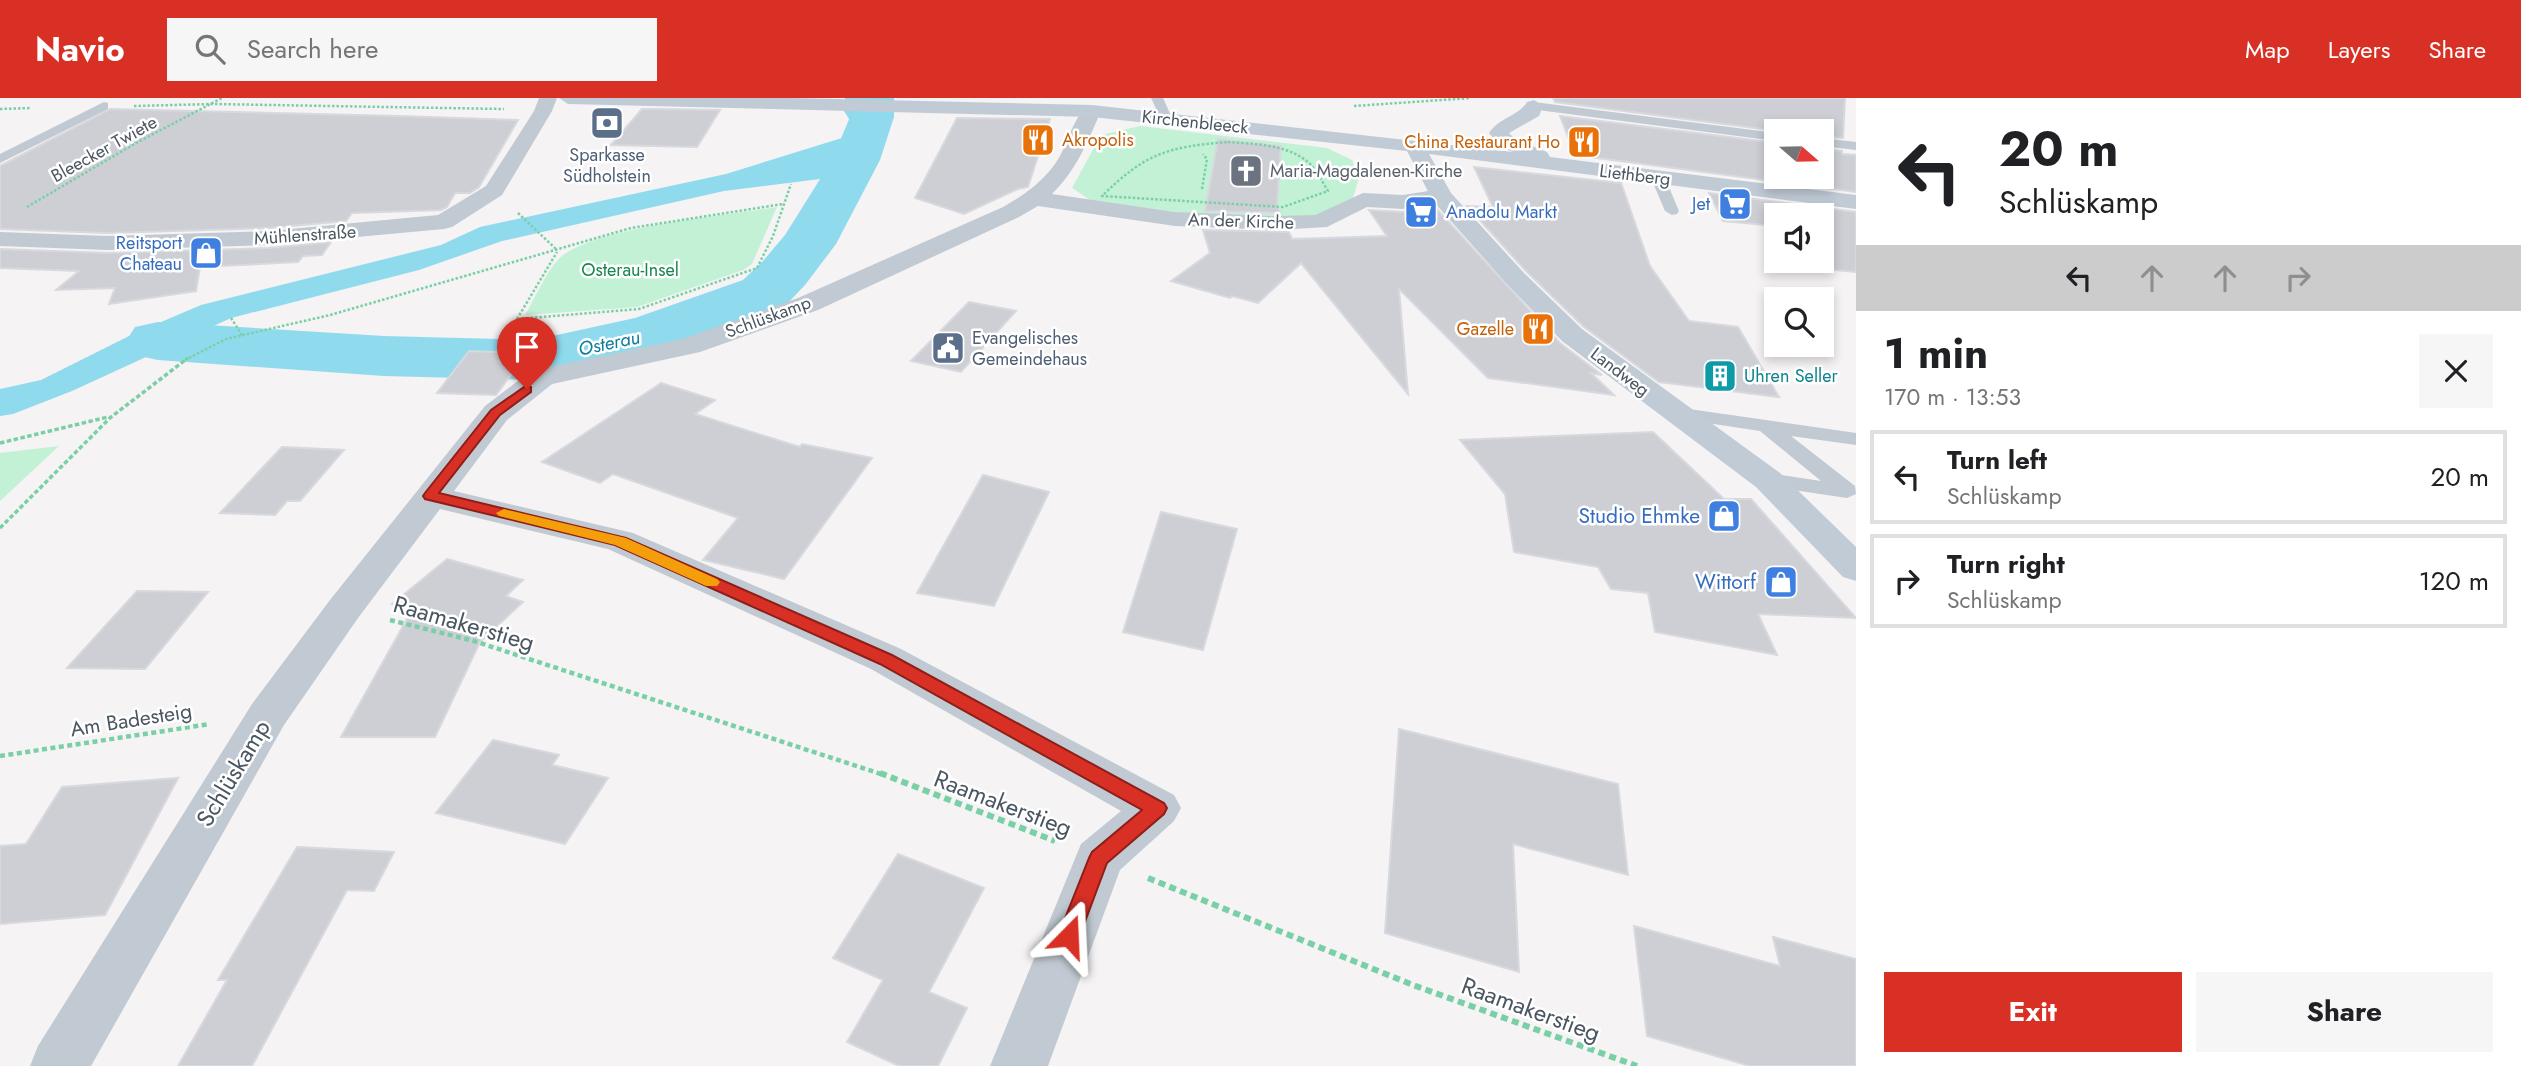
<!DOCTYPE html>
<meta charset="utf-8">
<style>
body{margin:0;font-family:Jost,sans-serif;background:#f6f6f6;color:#202124;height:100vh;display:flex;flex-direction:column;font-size:26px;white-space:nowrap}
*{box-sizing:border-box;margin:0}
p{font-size:23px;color:#757577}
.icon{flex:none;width:38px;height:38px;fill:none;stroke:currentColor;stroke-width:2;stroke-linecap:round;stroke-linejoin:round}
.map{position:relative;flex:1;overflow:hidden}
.drawer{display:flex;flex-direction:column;background:#fff;width:665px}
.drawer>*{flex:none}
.banner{background:#fff;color:#202124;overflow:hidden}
.needle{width:46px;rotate:110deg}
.buttons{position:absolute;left:1764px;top:21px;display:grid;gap:14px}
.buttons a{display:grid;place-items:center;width:70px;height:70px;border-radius:0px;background:#fff;box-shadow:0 4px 10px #0003;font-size:35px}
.pin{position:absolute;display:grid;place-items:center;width:60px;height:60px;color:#fff;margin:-72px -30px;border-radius:50% 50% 50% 0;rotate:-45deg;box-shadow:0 0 7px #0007}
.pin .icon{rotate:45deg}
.me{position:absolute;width:77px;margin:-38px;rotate:21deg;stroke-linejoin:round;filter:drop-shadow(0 0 5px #0008)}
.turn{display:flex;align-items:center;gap:24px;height:147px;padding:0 28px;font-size:32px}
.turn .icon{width:91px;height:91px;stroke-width:2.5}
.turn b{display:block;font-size:49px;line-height:60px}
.lanes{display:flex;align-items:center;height:66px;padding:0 28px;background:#0003;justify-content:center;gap:35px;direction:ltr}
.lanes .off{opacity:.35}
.round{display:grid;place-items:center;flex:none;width:74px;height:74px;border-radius:0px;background:#f6f6f6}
.overview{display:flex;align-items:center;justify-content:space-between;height:119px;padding:0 28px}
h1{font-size:42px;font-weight:700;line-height:52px}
.action{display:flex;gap:14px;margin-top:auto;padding:14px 28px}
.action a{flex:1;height:80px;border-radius:0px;background:#d93025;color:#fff;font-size:28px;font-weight:700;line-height:80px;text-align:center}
.action a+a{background:#f6f6f6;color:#202124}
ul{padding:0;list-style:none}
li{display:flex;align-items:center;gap:21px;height:94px;margin:0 14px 10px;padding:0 14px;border:4px solid #e0e0e0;border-radius:0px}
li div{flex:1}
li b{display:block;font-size:26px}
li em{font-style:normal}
header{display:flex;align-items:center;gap:42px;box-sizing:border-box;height:98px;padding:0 35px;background:#d93025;color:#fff}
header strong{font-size:33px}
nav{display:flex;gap:38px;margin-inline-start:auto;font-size:24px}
.search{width:490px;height:63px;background:#f6f6f6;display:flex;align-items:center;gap:18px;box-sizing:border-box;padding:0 24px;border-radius:0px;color:#757577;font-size:26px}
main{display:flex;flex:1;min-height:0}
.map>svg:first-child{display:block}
</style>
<header>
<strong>Navio</strong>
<div class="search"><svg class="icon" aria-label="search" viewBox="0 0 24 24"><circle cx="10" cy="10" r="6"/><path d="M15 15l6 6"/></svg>Search here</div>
<nav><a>Map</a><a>Layers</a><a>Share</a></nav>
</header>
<main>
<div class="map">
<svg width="1856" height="968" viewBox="0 0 1856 968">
<rect width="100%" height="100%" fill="#f5f3f3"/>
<g fill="#c3f1d5">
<polygon points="1140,28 1327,50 1352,62 1359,80 1353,100 1339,111 1307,119 1183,115 1092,103 1072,90 1101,37"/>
<path d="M777,109L752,166L743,172L637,209L525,217C534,202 549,168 562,158C602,128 724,118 777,109Z"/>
<polygon points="59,348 0,403 0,355"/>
</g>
<polygon fill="#90daee" points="845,0 890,0 884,13 886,18 877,53 840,120 797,185 775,196 749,192 780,172 802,144 829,82 820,81 724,93 502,143 419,172 231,220 72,293 13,316 0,318 0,291 41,282 133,236 201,207 441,147 480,129 726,76 858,35 844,13"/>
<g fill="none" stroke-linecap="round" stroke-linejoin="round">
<polygon fill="#90daee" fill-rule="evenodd" points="852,0 894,0 894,19 880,62 836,146 805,187 785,208 675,250 534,282 384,278 158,262 135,257 126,243 135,229 158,224 384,238 534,242 635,220 743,182 763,163 785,137 832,62 850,19"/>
</g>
<g fill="#cdcfd5" stroke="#d7d9de" stroke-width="2">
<polygon points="1553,0 1845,0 1843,40 1822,38 1822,33 1778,33 1555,4"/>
<polygon points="110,11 399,18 518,22 479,89 470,95 455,95 447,109 441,112 352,115 346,123 269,130 107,135 0,131 0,68"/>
<polygon points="642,11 656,11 720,12 697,49 611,47"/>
<polygon points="1560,18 1776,45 1776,79 1822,79 1822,51 1842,53 1842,56 1856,57 1856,94 1575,57"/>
<polygon points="957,20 1050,21 1028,89 1018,91 964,116 915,100"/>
<polygon points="1218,41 1281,48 1277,108 1281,115 1205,113"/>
<polygon points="1474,69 1621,85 1650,168 1689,223 1738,229 1779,299 1659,284 1584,229 1526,173 1467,108 1493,109"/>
<polygon points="1709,95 1856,114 1856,174 1826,171 1822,163 1822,117 1776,117 1776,128 1723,123"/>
<polygon points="1434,108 1560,245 1602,277 1591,275 1614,297 1488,280 1399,191 1408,296 1301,165 1258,205 1232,198 1230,200 1171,183 1210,155 1203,132 1289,134 1292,141 1387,138 1369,112 1403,114"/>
<polygon points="331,144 322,157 303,158 298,164 200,169 196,193 109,206 115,190 56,192 79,173 0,170 0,151 107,155 269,150"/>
<polygon points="969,204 1016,213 961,274 911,263"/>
<polygon points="469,253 527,255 496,297 437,295"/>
<polygon points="661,285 715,302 695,316 800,349 802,346 872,360 784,481 703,462 738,420 613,376 600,385 542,364"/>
<polygon points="1653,334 1724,401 1751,401 1856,520 1758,516 1777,557 1655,534 1648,495 1611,491 1598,469 1514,454 1505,396 1460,342"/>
<polygon points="282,349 344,352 300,403 287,403 275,417 220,415"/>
<polygon points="983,377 1049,394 994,508 917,495"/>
<polygon points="1161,414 1237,431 1203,552 1123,534"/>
<polygon points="447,461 523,482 506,498 523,504 480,544 435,639 341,639 412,512 392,506"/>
<polygon points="137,493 208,494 145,571 67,570"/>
<polygon points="1399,631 1618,686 1628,777 1513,746 1519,874 1385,835"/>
<polygon points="493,642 559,657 552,667 608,680 565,746 436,715"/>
<polygon points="178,680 105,817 0,826 0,748 26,746 62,689"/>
<polygon points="297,749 394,754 374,793 347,792 252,968 178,968 227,882 218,882"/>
<polygon points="898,756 984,790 929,894 967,910 938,968 899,968 847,944 883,882 833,860"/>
<polygon points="1634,828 1780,868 1773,839 1856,861 1856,968 1750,968 1647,938"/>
</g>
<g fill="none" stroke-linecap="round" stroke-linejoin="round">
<g stroke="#7ad0a6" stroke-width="2.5" stroke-dasharray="2.5 2" stroke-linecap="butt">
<polyline points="134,8 213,6 504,11"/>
<polyline points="1354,8 1471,0"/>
<polyline points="0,11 31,10"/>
<path d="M1228,44C1254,46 1288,46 1309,65C1317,72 1322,84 1328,93L1283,109L1102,98C1146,55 1167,49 1228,44Z"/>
<polyline points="1202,91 1207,61 1203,56"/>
<polyline points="27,109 136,45 222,0"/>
<polyline points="518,115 557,152"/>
<polyline points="231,220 242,237"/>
<polyline points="517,221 639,211 757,170 773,138 791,86"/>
<polyline points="517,221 557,154"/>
<polyline points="517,221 530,248"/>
<polyline points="185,262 226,241 330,217 631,130 783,106"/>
</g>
<g stroke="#7ad0a6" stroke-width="3.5" stroke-dasharray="4.5 2.5" stroke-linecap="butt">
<polyline points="0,345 108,319"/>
<polyline points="0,430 111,319 188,260"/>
</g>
<g stroke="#7ad0a6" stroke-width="4.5" stroke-dasharray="5 3.5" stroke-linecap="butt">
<polyline points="390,522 474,543 884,677"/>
<polyline points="0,658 210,626"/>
</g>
<g stroke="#7ad0a6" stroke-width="6" stroke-dasharray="7 4.5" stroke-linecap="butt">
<polyline points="880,675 1055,743"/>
<polyline points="1148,780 1413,887 1637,968"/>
</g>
<g fill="#c1cad2" fill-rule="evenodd">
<polygon points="1151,0 1163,0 1172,20 1170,23 1162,23"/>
<polygon points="104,4 108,5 108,11 0,65 0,56"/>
<polygon points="1534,4 1776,35 1776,43 1530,11 1528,8"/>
<polygon points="1822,40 1856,44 1856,52 1822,48"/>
<polygon points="1658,76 1665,80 1679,113 1677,116 1672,117 1665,113 1651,80"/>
<polygon points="1675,309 1856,335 1856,347 1791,338 1855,388 1856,396 1847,400 1760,387 1757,382 1760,377 1768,375 1821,383 1760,333 1668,319 1665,315 1668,311"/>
</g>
<g fill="#c1cad2" fill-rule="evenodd">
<polygon points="539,0 557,0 552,13 502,97 452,129 444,131 269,147 107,152 0,148 0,134 107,138 269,133 438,117 486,88 534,13"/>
<path d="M1092,7L1101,13C1088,43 1076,73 1052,96L1175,114L1277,118L1315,117L1363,95L1403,97L1441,91L1449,93L1452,98L1449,103L1403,111L1367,109L1327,129L1277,132L1175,128L1038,108L1019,119L818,212L700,254L552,286L507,322L454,393L633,435L901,551L1174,697L1181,710L1174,723L1120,772L1048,968H990L1081,746L1121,713L871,571L608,451L440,411L358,520L284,627L91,968H30L38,948L252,606L330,502L485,308L531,273L683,241L798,200L1003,109C1026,96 1047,81 1060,58C1068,44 1076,11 1092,7Z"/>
</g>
<path fill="#c1cbd6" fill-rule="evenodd" d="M559,0H793L1092,7L1513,54L1501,49L1489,35C1500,19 1519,18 1527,4L1534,2L1543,8L1539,18L1509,35L1515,41L1547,54L1550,59L1856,97V111L1429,56L1451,95L1524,175L1582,231L1780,375L1856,449V483L1843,479L1756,389L1562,243L1506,185L1433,103L1407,53L1092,19L568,6Z"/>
</g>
<polygon fill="#d93025" stroke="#8d1f18" stroke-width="2" points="527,287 531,289 531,294 500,317 439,395 626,440 892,557 1164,705 1167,710 1164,716 1107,765 1077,845 1069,848 1061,845 1058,838 1089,760 1092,754 1142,712 880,566 615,447 425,401 423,398 425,395 491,312"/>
<polygon fill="#f59e0b" points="504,411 626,440 717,481 720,484 717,488 706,488 615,447 499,418 496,415"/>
<defs>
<symbol id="bank-square" viewBox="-11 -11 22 22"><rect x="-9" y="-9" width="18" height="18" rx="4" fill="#5c6f8a" stroke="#fff"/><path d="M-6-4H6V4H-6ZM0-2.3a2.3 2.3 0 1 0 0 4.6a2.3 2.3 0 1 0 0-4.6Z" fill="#fff"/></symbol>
<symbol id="restaurant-square" viewBox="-11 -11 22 22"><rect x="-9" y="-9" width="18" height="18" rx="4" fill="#e8710a" stroke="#fff"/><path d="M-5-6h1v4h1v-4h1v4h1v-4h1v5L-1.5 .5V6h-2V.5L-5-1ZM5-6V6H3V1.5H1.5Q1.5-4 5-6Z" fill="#fff"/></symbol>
<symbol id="church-square" viewBox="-11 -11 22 22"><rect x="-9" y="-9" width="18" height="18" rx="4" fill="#6b7280" stroke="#fff"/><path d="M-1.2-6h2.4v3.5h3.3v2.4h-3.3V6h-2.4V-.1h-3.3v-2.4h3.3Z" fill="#fff"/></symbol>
<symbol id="supermarket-square" viewBox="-11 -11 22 22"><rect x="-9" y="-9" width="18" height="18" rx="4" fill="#3f7fe0" stroke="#fff"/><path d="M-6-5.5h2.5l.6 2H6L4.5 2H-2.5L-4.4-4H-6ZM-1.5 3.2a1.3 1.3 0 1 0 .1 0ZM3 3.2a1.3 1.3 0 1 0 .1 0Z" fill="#fff"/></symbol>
<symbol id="shop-square" viewBox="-11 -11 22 22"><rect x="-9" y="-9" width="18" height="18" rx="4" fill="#3f7fe0" stroke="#fff"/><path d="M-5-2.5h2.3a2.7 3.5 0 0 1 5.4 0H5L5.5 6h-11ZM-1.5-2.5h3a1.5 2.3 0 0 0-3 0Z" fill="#fff"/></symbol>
<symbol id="civic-square" viewBox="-11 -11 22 22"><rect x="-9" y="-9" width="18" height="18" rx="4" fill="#5c6f8a" stroke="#fff"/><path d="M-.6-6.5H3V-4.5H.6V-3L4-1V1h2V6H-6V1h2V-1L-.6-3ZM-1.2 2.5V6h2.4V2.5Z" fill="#fff"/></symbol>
<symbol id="building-square" viewBox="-11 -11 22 22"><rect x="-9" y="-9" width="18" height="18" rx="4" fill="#0f9aa8" stroke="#fff"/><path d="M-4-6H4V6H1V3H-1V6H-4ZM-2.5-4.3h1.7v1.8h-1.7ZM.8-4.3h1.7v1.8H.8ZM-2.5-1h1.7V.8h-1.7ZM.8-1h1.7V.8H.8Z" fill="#fff"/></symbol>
</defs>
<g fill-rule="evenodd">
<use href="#bank-square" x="588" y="6" width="38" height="38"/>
<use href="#restaurant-square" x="1019" y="23" width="38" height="38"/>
<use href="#restaurant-square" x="1565" y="25" width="38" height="38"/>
<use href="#church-square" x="1227" y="54" width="38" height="38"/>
<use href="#supermarket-square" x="1716" y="87" width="38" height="38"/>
<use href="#supermarket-square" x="1402" y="95" width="38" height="38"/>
<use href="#shop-square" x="187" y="136" width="38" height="38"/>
<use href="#restaurant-square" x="1519" y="212" width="38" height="38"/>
<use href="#civic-square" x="929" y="231" width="38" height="38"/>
<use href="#building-square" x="1701" y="259" width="38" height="38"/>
<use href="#shop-square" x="1705" y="399" width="38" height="38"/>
<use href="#shop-square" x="1762" y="465" width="38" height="38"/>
</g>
<g text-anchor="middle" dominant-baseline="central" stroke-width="5" stroke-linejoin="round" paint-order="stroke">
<g font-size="18" fill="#4a5661" stroke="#fff">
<text transform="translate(1195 24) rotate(6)">Kirchenbleeck</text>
<text transform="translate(104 51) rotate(-29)">Bleecker Twiete</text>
<text transform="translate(1635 77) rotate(7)">Liethberg</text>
<text transform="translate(1241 123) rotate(2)">An der Kirche</text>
<text transform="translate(305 137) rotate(-4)">Mühlenstraße</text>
<text transform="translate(768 219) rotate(-20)">Schlüskamp</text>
<text transform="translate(1620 274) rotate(37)">Landweg</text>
</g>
<g font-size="18" fill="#c56008" stroke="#fff" text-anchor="end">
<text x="1062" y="42" text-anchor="start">Akropolis</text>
<text x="1560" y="44">China Restaurant Ho</text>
<text x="1514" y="231">Gazelle</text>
</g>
<g font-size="18" fill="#4e5e75" stroke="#fff">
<text x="607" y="57">Sparkasse<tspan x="607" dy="21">Südholstein</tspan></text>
<text x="972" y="240" text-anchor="start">Evangelisches<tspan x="972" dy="21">Gemeindehaus</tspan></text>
</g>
<g font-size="18" fill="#5b616d" stroke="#fff" text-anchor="start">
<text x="1270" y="73">Maria-Magdalenen-Kirche</text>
</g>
<g font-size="18" fill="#366cbe" stroke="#fff" text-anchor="end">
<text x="1710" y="106">Jet</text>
<text x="1446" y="114" text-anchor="start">Anadolu Markt</text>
<text x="182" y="145">Reitsport<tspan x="182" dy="21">Chateau</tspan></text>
</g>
<g font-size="18" fill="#17864f" stroke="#fff">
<text x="630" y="172">Osterau-Insel</text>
</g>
<g font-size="18" fill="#0d838f" stroke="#fff" text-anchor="start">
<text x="1744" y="278">Uhren Seller</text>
</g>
<g font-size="19" font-style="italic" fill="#0c7c9b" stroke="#fff">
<text transform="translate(609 245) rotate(-12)">Osterau</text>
</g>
<g font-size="21" fill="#366cbe" stroke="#fff" text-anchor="end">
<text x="1700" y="418">Studio Ehmke</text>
<text x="1756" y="484">Wittorf</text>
</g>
<g font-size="21" fill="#4a5661" stroke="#fff">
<text transform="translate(131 622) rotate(-9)">Am Badesteig</text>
</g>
<g font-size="24" fill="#4a5661" stroke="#fff">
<text transform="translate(464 525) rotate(16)">Raamakerstieg</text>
<text transform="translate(233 675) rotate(-59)">Schlüskamp</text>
<text transform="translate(1003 705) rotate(21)">Raamakerstieg</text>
<text transform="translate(1531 911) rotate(20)">Raamakerstieg</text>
</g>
</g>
</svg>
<div class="buttons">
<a><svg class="needle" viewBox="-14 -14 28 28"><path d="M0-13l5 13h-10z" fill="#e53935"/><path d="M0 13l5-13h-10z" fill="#757577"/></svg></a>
<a><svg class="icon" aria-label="sound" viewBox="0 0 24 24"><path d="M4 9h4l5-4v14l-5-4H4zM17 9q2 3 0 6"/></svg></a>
<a><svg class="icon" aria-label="search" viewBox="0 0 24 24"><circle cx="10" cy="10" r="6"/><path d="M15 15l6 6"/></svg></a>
</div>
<div class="pin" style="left:527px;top:291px;background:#d93025"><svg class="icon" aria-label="arrive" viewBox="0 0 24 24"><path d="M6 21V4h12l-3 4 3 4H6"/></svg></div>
<svg class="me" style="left:1069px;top:838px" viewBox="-20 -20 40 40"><path d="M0-17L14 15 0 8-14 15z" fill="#d93025" stroke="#fff" stroke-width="4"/></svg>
</div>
<section class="drawer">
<div class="banner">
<div class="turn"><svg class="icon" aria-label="left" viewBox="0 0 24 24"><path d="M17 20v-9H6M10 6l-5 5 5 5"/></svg><div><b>20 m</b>Schlüskamp</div></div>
<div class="lanes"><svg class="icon" aria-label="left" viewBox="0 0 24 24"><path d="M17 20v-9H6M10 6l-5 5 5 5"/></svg><svg class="icon off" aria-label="ahead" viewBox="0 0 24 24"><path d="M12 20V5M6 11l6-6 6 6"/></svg><svg class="icon off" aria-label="ahead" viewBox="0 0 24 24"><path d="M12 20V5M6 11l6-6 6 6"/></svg><svg class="icon off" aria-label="right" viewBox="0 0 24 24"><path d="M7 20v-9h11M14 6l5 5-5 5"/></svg></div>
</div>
<div class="overview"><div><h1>1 min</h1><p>170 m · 13:53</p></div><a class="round"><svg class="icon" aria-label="close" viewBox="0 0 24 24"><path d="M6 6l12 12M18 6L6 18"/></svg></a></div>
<ul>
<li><svg class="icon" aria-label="left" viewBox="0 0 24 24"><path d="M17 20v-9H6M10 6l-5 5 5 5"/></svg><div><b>Turn left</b><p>Schlüskamp</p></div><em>20 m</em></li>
<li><svg class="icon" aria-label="right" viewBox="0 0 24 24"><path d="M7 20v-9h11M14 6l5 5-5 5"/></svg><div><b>Turn right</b><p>Schlüskamp</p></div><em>120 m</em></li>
</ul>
<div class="action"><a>Exit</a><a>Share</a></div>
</section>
</main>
